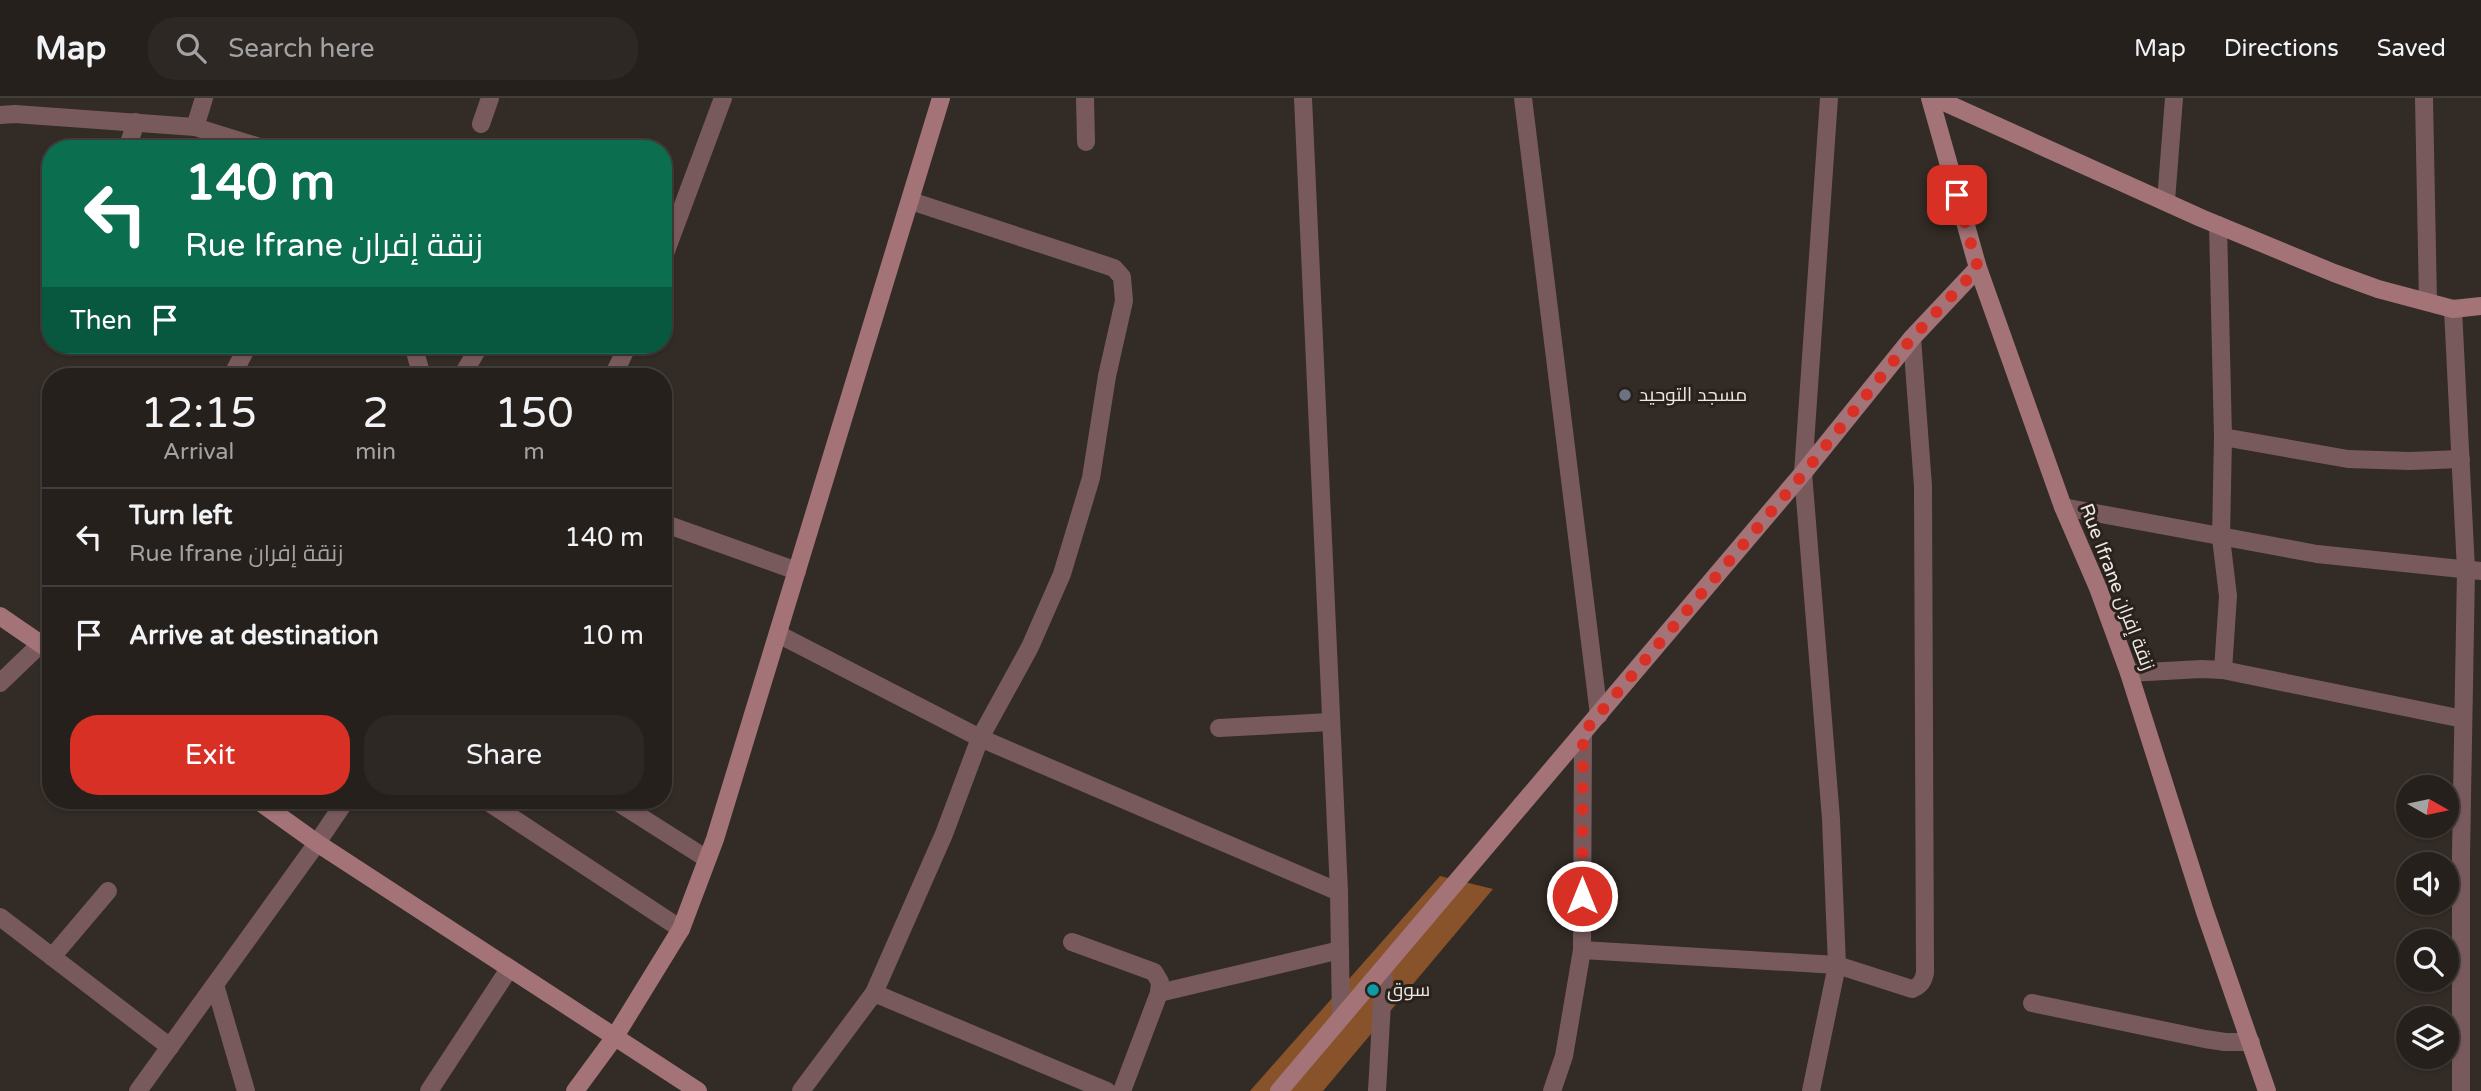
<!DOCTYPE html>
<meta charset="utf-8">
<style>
body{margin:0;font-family:"Varela Round",Cairo,sans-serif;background:#2e2825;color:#f1f3f6;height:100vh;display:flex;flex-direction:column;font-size:26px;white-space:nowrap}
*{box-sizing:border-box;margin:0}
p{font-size:23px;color:#a4a3a3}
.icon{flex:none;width:38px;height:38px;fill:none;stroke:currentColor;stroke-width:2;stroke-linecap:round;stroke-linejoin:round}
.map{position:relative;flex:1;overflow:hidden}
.panel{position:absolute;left:42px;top:270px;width:630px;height:441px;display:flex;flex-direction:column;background:#26201c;border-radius:28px;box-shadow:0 2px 5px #0004,0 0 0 2px #423e3b}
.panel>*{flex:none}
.top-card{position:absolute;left:42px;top:42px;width:630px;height:214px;border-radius:28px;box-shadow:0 2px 5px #0004,0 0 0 2px #423e3b;background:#0b6e4f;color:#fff;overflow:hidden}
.needle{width:46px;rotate:99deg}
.fabs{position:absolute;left:2396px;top:677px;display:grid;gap:14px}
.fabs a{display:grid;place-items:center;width:63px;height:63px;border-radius:50%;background:#26201c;box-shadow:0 2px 5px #0004,0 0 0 2px #423e3b;font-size:35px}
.pin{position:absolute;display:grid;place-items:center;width:60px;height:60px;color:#fff;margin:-30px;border-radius:14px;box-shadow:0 4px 10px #0006}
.me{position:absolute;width:77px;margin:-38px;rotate:0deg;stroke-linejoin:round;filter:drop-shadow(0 0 5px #0008)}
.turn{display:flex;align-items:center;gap:24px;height:147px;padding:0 28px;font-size:32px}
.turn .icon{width:91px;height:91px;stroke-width:2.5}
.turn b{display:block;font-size:49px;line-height:60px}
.then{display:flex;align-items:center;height:66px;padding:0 28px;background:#0003;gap:14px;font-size:26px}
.eta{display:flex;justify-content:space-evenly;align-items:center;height:119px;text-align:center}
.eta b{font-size:42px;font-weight:600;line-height:49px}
.cta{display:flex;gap:14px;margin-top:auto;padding:14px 28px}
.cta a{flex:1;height:80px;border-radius:28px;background:#d93025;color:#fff;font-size:28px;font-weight:600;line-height:80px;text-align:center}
.cta a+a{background:#2e2825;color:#f1f3f6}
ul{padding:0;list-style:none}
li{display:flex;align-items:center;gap:21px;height:98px;padding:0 28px;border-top:2px solid #423e3b}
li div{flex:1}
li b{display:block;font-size:26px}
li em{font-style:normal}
header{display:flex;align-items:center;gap:42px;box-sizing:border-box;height:98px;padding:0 35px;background:#26201c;border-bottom:2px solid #423e3b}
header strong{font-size:33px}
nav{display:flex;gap:38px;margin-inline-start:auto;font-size:24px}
.search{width:490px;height:63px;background:#2e2825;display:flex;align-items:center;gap:18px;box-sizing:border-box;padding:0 24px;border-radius:28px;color:#a4a3a3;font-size:26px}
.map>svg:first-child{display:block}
</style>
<header>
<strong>Map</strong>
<div class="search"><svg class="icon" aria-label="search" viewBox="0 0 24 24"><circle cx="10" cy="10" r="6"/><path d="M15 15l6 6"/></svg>Search here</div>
<nav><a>Map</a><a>Directions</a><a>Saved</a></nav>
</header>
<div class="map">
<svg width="2481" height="993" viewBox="0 0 2481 993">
<rect width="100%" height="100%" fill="#332b25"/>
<polygon fill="#88532b" points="1440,778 1493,791 1323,993 1250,993"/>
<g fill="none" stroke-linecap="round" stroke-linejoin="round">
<g stroke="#795a5c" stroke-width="18">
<polyline points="1085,0 1086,44"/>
<polyline points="1303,0 1339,794 1341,920"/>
<polyline points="1523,0 1599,617"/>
<polyline points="2424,0 2428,204"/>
<polyline points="0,17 15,16 195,29 266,51"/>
<polyline points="481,26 490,0"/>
<polyline points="195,29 204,0"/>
<polyline points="127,51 136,24"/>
<polyline points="2166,103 2174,0"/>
<polyline points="663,161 723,0"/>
<polyline points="2453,211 2466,472 2461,757 2461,993"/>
<polyline points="413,247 422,278"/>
<polyline points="232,278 248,247"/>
<polyline points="462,278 480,247"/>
<polyline points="613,278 628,247"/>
<polyline points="2223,339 2348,361 2410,363 2461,361"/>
<polyline points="2063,409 2317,456 2481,473"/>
<polyline points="663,425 797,473"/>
<polyline points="778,536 980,640 1339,794"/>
<polyline points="2223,572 2463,621"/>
<polyline points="2129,575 2201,571 2223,572 2228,498 2221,440 2223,339 2218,127"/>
<polyline points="0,585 51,536"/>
<polyline points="1219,630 1330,624"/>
<polyline points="485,702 681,831"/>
<polyline points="614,702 707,761"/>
<polyline points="0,819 170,949"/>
<polyline points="1072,844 1154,874 1160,884 1159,895 1122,993"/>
<polyline points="1582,852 1583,635"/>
<polyline points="52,859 108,793"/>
<polyline points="215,887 246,993"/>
<polyline points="874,895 944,736 980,640 1030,549 1062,476 1091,380 1107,278 1124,203 1122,179 1114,170 911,103"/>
<polyline points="1159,895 1340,852"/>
<polyline points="2032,905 2205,941 2225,944 2251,944"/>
<polyline points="138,993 317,745 346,702"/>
<polyline points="429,993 509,871"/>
<polyline points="801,993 874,895 1107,993"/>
<polyline points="1377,993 1384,869"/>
<path d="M1552,993L1564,958L1582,852L1837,867L1912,891C1920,888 1923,884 1925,875L1923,388L1912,240"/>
<polyline points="1811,993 1837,867 1831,721 1803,375 1829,0"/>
</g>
<g stroke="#a37377" stroke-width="18">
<polyline points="1930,0 1978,170 2063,409 2098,490 2129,575 2205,814 2267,993"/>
<polyline points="1935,0 2201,120 2334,175 2378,191 2453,211 2481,208"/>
<polyline points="0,518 51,553"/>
<polyline points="257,702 317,745 698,993"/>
<polyline points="575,993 614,940 681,831 715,741 941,0"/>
<polyline points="1279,993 1803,375 1912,240 1978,170"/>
</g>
</g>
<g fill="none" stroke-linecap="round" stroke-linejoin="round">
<polyline stroke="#d93025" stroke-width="12" stroke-dasharray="0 21.6" points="1582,798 1583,635 1804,375 1912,240 1978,170 1957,97"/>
</g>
<circle fill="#6b7280" stroke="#29211c" stroke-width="2.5" cx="1625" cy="297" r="7"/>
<circle fill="#0f9aa8" stroke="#29211c" stroke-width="2.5" cx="1373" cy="892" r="7"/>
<g text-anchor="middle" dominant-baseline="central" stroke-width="6" stroke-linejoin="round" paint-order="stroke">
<g font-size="19" fill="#eee9e5" stroke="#29211c" text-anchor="start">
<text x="1639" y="297">مسجد التوحيد</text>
<text x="1387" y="892">سوق</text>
</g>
<g font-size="19" fill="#eee9e5" stroke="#29211c">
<text transform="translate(2117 489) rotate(69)">Rue Ifrane زنقة إفران</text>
</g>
</g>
</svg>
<div class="fabs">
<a><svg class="needle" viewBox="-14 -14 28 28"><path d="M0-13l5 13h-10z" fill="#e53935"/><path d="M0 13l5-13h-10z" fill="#a4a3a3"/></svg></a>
<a><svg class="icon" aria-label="sound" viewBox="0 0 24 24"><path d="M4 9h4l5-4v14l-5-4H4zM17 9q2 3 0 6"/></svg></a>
<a><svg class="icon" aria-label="search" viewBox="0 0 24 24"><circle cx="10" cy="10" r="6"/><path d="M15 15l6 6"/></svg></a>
<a><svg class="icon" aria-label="layers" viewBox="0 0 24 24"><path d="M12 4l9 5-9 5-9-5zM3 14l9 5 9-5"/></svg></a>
</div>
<div class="pin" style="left:1957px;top:97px;background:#d93025"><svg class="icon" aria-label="arrive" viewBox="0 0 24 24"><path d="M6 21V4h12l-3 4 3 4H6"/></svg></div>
<svg class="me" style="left:1582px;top:798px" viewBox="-20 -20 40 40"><circle r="17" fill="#d93025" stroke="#fff" stroke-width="3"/><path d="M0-11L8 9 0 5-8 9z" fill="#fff"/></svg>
<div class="top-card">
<div class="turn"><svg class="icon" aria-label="left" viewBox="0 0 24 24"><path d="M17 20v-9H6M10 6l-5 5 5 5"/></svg><div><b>140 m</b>Rue Ifrane زنقة إفران</div></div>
<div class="then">Then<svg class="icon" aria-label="arrive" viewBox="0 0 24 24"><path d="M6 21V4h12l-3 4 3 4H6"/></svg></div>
</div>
<section class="panel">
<div class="eta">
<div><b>12:15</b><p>Arrival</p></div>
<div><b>2</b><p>min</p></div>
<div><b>150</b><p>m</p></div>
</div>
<ul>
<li><svg class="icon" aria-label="left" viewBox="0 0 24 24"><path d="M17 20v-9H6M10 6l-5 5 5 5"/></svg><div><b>Turn left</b><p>Rue Ifrane زنقة إفران</p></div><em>140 m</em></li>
<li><svg class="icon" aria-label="arrive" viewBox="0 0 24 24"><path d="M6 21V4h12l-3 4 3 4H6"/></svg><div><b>Arrive at destination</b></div><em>10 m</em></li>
</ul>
<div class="cta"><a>Exit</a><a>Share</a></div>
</section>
</div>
